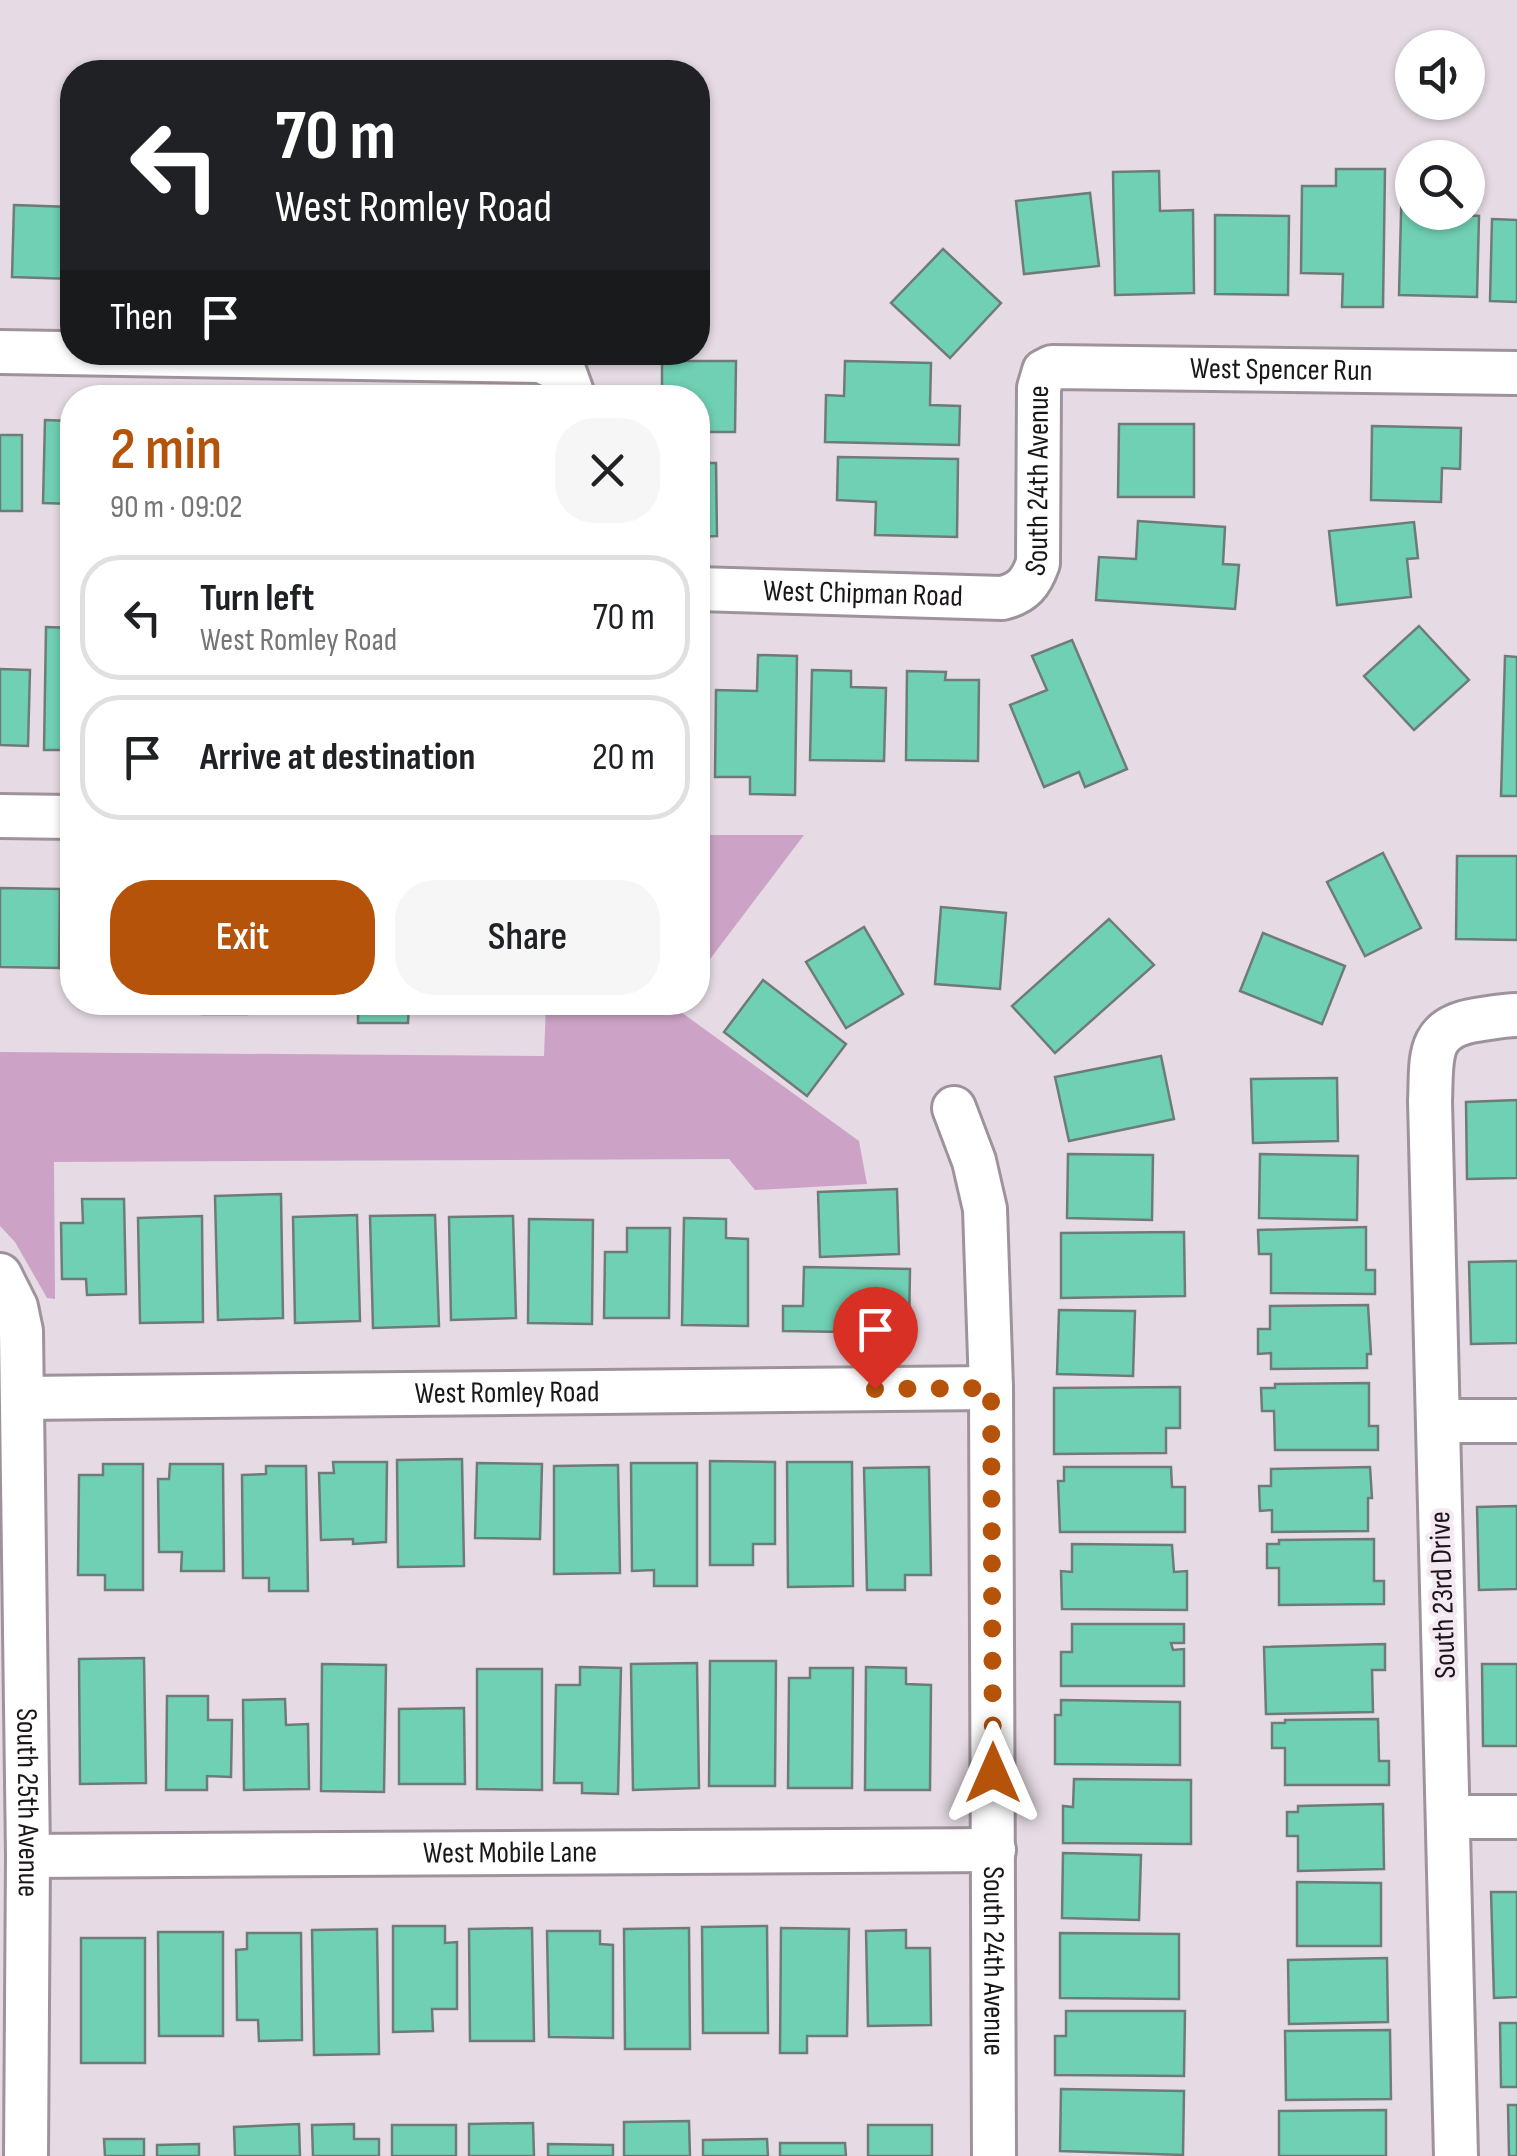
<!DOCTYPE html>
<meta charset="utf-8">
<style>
body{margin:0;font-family:"Sofia Sans Condensed",sans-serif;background:#f6f6f6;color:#202124;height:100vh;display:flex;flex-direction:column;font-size:38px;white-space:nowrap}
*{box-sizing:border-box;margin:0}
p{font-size:32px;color:#757577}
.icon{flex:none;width:55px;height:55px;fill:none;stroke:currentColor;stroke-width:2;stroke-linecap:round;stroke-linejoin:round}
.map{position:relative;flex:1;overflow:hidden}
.drawer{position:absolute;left:60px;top:385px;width:650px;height:630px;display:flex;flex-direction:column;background:#fff;border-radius:40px;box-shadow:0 2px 8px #0004}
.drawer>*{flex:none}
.banner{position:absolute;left:60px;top:60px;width:650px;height:305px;border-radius:40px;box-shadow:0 2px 8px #0004;background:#202124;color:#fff;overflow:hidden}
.controls{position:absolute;left:1395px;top:30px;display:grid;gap:20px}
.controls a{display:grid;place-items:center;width:90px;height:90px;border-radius:50%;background:#fff;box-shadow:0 2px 8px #0004;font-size:50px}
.pin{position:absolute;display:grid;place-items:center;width:85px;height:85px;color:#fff;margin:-102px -42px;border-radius:50% 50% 50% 0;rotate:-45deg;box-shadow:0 0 10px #0007}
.pin .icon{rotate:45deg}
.me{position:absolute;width:110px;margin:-55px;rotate:0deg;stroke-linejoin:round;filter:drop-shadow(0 0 8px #0008)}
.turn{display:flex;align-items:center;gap:35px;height:210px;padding:0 50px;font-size:45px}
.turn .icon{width:130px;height:130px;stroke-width:2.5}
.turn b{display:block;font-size:70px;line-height:85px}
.then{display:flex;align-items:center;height:95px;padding:0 50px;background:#0003;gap:20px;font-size:38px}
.round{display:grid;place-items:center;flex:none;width:105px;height:105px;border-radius:40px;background:#f6f6f6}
.head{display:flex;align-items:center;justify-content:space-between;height:170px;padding:0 50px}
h1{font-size:60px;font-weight:600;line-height:75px;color:#b45309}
.action{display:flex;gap:20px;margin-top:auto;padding:20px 50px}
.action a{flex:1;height:115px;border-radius:40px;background:#b45309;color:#fff;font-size:40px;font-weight:600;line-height:115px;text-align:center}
.action a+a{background:#f6f6f6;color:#202124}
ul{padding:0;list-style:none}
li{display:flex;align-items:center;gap:30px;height:125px;margin:0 20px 15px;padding:0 30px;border:5px solid #e0e0e0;border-radius:40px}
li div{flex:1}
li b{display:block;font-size:38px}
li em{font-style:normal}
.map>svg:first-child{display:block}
</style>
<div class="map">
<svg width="1517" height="2156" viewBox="0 0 1517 2156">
<rect width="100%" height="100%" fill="#e6dbe4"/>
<g fill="#cca3c6">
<polygon points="698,835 804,835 698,975"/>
<polygon points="546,1003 677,1003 674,1007 859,1141 867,1184 755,1190 729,1159 54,1162 55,1299 47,1298 15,1242 0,1226 0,1052 544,1056"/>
</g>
<g fill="#70d0b4" stroke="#6e7c77" stroke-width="2.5">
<polygon points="1336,169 1385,169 1383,307 1342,307 1343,274 1301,273 1302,186 1336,186"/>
<polygon points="1159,171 1160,211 1193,210 1194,293 1115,295 1113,172"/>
<polygon points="1402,174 1412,174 1412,212 1479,216 1477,297 1399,295"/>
<polygon points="1090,193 1099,266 1024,274 1016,201"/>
<polygon points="14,205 72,207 72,279 12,277"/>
<polygon points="1215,215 1289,216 1288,295 1215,294"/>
<polygon points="1492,219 1517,220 1517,302 1490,301"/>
<polygon points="943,249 1001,303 950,358 891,303"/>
<polygon points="662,361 736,361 735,432 698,432 698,398 662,398"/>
<polygon points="845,361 931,363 930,405 960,406 959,445 825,442 826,395 844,396"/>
<polygon points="45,420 72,421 72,504 43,503"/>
<polygon points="1119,424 1194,424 1194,497 1118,497"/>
<polygon points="1372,426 1461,428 1460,469 1442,468 1441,502 1371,500"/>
<rect x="0" y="435" width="22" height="76"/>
<polygon points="838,457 958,459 957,537 875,535 876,502 837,500"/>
<polygon points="698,463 716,463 717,536 698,537"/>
<polygon points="1138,521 1225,527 1223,564 1239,565 1235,609 1096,600 1099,557 1136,559"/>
<polygon points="1414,522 1418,558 1407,559 1411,597 1337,605 1329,531"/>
<polygon points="1419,626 1469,680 1414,730 1364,676"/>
<polygon points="46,627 72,628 72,750 44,750"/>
<polygon points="1072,640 1127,769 1085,787 1079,772 1044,787 1010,705 1047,690 1032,656"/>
<polygon points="758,655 797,656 795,795 750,794 750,777 715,777 716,690 757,691"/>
<polygon points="1505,656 1517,657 1517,796 1501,796"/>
<polygon points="0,669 30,670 28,746 0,745"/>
<polygon points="812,670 851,671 851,687 886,688 884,761 810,760"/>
<polygon points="907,671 946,672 945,680 979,680 978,761 906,760"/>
<polygon points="698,711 702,711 700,799 698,799"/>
<polygon points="1383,853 1421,928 1365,956 1327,882"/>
<polygon points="1457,856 1517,856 1517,940 1456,939"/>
<polygon points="0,888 60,889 59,968 0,967"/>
<polygon points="941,907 1006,913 1000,989 935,984"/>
<polygon points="1109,919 1154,965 1055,1053 1012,1006"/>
<polygon points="864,927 903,994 846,1028 806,962"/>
<polygon points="1263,933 1345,966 1322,1024 1240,991"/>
<polygon points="763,980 846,1044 807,1096 724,1032"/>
<rect x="202" y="1002" width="45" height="12"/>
<polygon points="358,1002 409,1002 408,1023 358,1023"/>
<polygon points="1161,1056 1174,1119 1069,1141 1055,1077"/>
<polygon points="1337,1078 1338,1141 1253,1143 1251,1079"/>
<polygon points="1517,1100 1517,1178 1467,1179 1466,1102"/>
<polygon points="1068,1154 1153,1155 1152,1220 1067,1218"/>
<polygon points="1260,1154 1358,1156 1357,1220 1259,1218"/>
<polygon points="897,1189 899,1254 820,1257 818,1192"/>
<polygon points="281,1194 283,1318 218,1320 215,1196"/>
<polygon points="82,1199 124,1199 126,1294 87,1295 86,1279 62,1279 61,1223 83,1223"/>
<polygon points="357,1215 360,1321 295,1323 293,1217"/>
<polygon points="435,1215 439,1326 373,1328 370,1216"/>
<polygon points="202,1216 203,1322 140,1323 138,1218"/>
<polygon points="513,1216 516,1318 451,1320 449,1217"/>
<polygon points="684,1218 726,1219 726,1238 748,1239 748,1326 682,1325"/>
<polygon points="529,1219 593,1220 592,1324 528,1323"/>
<polygon points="1366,1227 1366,1270 1375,1270 1375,1294 1271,1293 1271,1254 1259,1254 1258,1230"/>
<polygon points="627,1228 670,1228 669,1318 604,1318 605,1252 627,1252"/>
<polygon points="1184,1232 1185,1296 1061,1298 1061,1233"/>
<polygon points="1517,1261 1517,1343 1471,1344 1469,1262"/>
<polygon points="804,1267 910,1269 909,1333 783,1331 783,1306 803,1306"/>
<polygon points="1368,1305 1371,1354 1367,1354 1367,1368 1271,1369 1271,1353 1258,1354 1258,1329 1270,1329 1270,1306"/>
<polygon points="1059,1310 1135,1311 1133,1376 1057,1374"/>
<polygon points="1369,1383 1369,1426 1378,1426 1378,1450 1275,1450 1274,1411 1262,1411 1261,1388 1275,1388 1275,1384"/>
<polygon points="1180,1387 1180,1428 1166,1428 1166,1453 1054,1454 1054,1388"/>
<polygon points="462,1459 464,1566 398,1567 397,1460"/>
<polygon points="710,1461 775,1462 775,1544 753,1544 753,1565 710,1565"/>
<polygon points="333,1462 387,1462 386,1542 353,1544 353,1539 321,1540 319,1473 334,1473"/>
<polygon points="787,1462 852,1462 853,1586 788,1587"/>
<polygon points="477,1463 542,1464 540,1539 475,1538"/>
<polygon points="631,1463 697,1463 697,1586 654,1586 654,1570 632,1571"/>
<polygon points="103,1464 143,1464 143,1590 105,1590 105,1575 78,1575 79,1475 103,1475"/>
<polygon points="170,1464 223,1464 224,1571 181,1571 182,1552 159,1552 158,1479 169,1479"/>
<polygon points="618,1465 620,1573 554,1574 554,1466"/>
<polygon points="266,1466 306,1466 308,1591 269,1591 269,1578 243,1578 242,1475 266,1474"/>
<polygon points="929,1467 931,1575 905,1575 905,1590 867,1590 864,1468"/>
<polygon points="1064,1467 1171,1467 1172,1487 1185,1487 1185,1532 1060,1532 1058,1481 1064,1481"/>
<polygon points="1370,1467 1372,1498 1368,1498 1368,1531 1272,1532 1272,1510 1260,1511 1259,1486 1271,1486 1271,1469"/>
<polygon points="1517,1506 1517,1589 1479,1590 1477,1507"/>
<polygon points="1374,1539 1374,1581 1384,1581 1384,1604 1279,1605 1279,1568 1267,1568 1267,1544 1279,1544 1279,1540"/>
<polygon points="1072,1544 1172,1545 1174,1572 1187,1571 1187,1610 1062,1609 1061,1571 1072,1572"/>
<polygon points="1072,1624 1184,1624 1184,1643 1171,1643 1173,1650 1184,1649 1184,1686 1061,1686 1061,1652 1072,1652"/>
<polygon points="1385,1644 1385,1670 1372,1670 1373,1712 1266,1714 1264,1647"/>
<polygon points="144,1658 146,1783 80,1784 79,1659"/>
<polygon points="710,1661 776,1661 775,1786 709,1786"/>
<polygon points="697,1663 699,1788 633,1790 631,1664"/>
<polygon points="322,1664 386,1665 384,1792 321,1791"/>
<polygon points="1482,1664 1517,1664 1517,1746 1483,1746"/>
<polygon points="580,1667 621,1668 618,1794 582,1793 582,1783 554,1783 556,1685 580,1685"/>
<polygon points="866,1667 906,1668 906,1684 931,1685 930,1790 865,1790"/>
<polygon points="810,1668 853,1668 852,1788 788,1788 789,1678 810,1678"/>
<polygon points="477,1669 542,1669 542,1790 477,1789"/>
<polygon points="167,1696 208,1696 208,1720 232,1720 231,1777 207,1776 207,1790 166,1790"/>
<polygon points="285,1699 286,1725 308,1724 309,1789 244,1790 243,1700"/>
<polygon points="1061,1700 1180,1702 1180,1765 1055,1764 1055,1715 1061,1715"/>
<polygon points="464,1708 465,1784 399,1784 399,1709"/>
<polygon points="1378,1719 1379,1761 1389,1761 1389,1785 1285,1785 1285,1748 1272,1748 1272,1723 1285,1723 1285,1720"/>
<polygon points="1074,1779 1191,1780 1191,1844 1063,1843 1063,1806 1073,1807"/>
<polygon points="1383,1804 1384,1869 1298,1871 1298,1836 1287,1836 1287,1812 1298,1812 1298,1806"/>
<polygon points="1063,1853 1141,1855 1139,1920 1062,1918"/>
<polygon points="1297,1882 1381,1883 1381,1946 1297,1946"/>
<polygon points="1491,1892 1517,1892 1517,1997 1494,1998"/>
<polygon points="393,1926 445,1926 445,1943 457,1942 457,2009 432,2009 433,2031 393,2032"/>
<polygon points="767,1926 768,2033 703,2033 702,1927"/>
<polygon points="532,1928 534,2041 470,2041 469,1929"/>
<polygon points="689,1928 690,2049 625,2049 624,1929"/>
<polygon points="781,1928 849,1929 847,2036 807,2036 807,2053 780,2053"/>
<polygon points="377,1929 379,2054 314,2055 312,1930"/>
<polygon points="906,1930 906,1948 930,1948 931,2025 868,2026 866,1931"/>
<polygon points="547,1931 600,1931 600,1944 613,1945 613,2038 549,2037"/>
<polygon points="158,1932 223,1932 223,2036 159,2036"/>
<polygon points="247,1933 301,1933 302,2040 259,2041 258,2020 237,2020 236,1950 247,1949"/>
<polygon points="1060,1933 1179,1934 1179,1999 1060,1998"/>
<rect x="81" y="1938" width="64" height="125"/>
<polygon points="1387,1958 1388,2022 1289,2024 1288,1960"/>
<polygon points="1066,2011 1185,2011 1184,2076 1055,2075 1055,2036 1066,2036"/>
<polygon points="1500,2023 1517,2023 1517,2087 1501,2087"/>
<polygon points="1390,2030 1391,2099 1286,2100 1285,2031"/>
<polygon points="1061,2089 1184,2091 1183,2155 1060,2151"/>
<polygon points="1508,2105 1517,2105 1517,2156 1509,2156"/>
<polygon points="1386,2110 1386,2156 1279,2156 1279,2111"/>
<polygon points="689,2121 690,2156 624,2156 624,2122"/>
<polygon points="533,2123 534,2156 469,2156 469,2124"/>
<polygon points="299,2124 300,2156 235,2156 234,2127"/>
<polygon points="354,2124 354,2139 379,2139 379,2156 313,2156 312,2125"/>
<rect x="392" y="2125" width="64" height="31"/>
<rect x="868" y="2125" width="64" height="31"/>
<polygon points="104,2139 144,2139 144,2156 105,2156"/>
<polygon points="767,2139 768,2156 703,2156 703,2140"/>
<polygon points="780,2143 845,2143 846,2156 780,2156"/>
<polygon points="199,2144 199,2156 157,2156 157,2145"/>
<polygon points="548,2144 613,2145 613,2156 548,2156"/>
</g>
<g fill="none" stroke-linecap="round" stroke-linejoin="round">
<defs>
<g id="minor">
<polyline points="0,352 541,361 565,373 574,398"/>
<path id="s1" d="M698,589L1002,598C1023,593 1031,583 1038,563L1039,388L1044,371L1052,367L1517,373"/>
<polyline points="0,816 72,817"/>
<path id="s2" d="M954,1108L974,1161L985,1209L991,1388L994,2156"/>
<path id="s3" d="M0,1275L16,1307L21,1331L28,1856L26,2156"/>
<path id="s4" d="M22,1398L991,1388"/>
<polyline points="1439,1421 1517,1421"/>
<polyline points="1449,1817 1517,1817"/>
<path id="s5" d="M28,1856L994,1850"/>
<path d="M1456,2156L1430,1101C1432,1059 1425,1028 1476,1020C1490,1018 1503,1015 1517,1015"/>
</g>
</defs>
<use href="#minor" stroke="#9e939c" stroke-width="48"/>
<use href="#minor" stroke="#fff" stroke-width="42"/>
</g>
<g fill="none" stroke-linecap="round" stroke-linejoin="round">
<polyline stroke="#b45309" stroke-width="18" stroke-dasharray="0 32.4" points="875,1389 991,1388 993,1773"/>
</g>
<g text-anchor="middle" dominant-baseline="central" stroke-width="9" stroke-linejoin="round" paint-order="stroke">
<g font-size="30" fill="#1a1619" stroke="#f4e8f2">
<text stroke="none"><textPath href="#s1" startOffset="788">West Spencer Run</textPath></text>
<text stroke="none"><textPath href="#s1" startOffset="440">South 24th Avenue</textPath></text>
<text stroke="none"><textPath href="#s1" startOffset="165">West Chipman Road</textPath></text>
<text stroke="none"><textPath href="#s4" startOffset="485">West Romley Road</textPath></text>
<text transform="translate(1443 1595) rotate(-92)">South 23rd Drive</text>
<text stroke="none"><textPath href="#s3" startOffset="532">South 25th Avenue</textPath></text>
<text stroke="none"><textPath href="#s5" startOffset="482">West Mobile Lane</textPath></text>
<text stroke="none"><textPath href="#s2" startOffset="858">South 24th Avenue</textPath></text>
</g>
</g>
</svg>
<div class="controls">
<a><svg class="icon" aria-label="sound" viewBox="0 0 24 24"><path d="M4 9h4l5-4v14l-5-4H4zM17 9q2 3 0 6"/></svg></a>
<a><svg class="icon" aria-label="search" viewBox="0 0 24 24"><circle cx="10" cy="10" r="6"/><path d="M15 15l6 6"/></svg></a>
</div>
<div class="pin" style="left:875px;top:1389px;background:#d93025"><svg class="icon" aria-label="arrive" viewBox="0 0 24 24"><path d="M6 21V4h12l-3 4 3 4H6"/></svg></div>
<svg class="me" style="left:993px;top:1773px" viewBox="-20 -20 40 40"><path d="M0-17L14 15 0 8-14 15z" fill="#b45309" stroke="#fff" stroke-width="4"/></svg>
<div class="banner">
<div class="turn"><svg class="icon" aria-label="left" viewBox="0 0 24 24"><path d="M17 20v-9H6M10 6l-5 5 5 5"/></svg><div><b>70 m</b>West Romley Road</div></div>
<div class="then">Then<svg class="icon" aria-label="arrive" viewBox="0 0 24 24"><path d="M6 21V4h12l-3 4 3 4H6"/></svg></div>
</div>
<section class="drawer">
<div class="head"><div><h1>2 min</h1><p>90 m · 09:02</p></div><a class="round"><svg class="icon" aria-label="close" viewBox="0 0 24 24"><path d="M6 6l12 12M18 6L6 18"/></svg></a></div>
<ul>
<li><svg class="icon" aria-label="left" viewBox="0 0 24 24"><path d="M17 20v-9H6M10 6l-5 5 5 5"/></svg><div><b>Turn left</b><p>West Romley Road</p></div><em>70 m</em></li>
<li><svg class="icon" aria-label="arrive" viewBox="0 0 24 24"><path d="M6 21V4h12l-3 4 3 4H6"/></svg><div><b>Arrive at destination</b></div><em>20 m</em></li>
</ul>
<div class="action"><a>Exit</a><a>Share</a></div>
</section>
</div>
